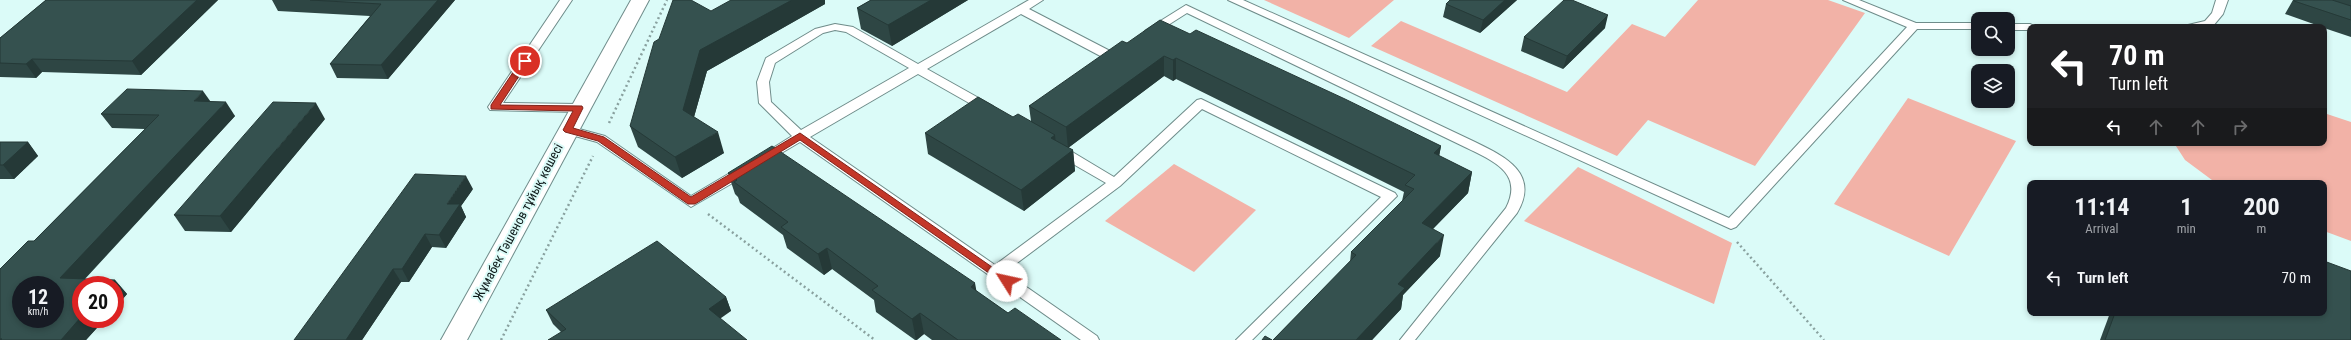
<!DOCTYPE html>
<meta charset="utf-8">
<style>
body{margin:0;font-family:"Roboto Condensed",sans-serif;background:#20242c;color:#f1f3f6;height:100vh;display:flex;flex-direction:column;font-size:15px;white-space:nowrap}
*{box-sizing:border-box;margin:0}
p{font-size:13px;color:#9ea1a6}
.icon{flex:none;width:22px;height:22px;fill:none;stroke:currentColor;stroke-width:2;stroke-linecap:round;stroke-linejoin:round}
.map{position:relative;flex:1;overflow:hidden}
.drawer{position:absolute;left:2027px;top:180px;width:300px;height:136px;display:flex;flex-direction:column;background:#171b24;border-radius:8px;box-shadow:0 2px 6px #0003}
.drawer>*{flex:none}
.hud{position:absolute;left:2027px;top:24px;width:300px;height:122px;border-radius:8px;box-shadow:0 2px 6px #0003;background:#202124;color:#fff;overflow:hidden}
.buttons{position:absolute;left:1971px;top:12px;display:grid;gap:8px}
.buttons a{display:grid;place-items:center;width:44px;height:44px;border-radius:8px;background:#171b24;box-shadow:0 2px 6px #0003;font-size:20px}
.speed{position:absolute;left:12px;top:276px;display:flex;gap:8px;font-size:20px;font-weight:700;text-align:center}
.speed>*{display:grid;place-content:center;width:52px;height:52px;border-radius:50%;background:#171b24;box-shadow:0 2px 6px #0003;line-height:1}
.speed small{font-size:10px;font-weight:400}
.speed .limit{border:6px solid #d22;background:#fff;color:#111}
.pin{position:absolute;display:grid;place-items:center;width:34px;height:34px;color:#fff;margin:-17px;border:2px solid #fff;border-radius:50%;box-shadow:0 1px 4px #0007}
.me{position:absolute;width:44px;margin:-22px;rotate:305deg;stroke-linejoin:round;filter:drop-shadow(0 0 3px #0008)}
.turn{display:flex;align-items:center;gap:14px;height:84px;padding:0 16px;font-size:18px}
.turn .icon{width:52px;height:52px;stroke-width:2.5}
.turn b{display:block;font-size:28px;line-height:34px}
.lanes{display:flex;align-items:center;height:38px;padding:0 16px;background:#0003;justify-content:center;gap:20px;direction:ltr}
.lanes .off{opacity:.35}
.eta{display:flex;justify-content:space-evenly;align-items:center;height:68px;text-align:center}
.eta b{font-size:24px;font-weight:700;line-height:28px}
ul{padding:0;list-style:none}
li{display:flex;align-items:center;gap:12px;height:60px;padding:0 16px}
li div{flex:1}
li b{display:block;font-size:15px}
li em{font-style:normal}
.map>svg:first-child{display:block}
</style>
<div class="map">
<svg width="2351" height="340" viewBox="0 0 2351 340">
<rect width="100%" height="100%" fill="#dbfbf8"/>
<g fill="#f2b2a7">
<polygon points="1264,0 1394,0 1349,38"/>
<polygon points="1698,0 1828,0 1865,13 1755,166 1648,120 1617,156 1371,46 1401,21 1567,92 1632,24 1665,37"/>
<polygon points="1908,98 2016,141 1949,256 1834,204"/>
<polygon points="2324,113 2351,122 2351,241 2324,231 2324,183 2216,183 2185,160 2174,143 2324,143"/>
<polygon points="1174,164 1256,210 1194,272 1105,221"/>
<polygon points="1578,167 1732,243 1714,304 1524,221"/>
</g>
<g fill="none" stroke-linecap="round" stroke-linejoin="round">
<defs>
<g id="lane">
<polygon points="560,0 572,0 503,103 579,104 585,108 579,112 490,110 488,107"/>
<path d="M1029,0H1043L1029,9L1112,52L1119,49L1125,53L1116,60H1108L1021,14L927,69L993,106L995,109L993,112H985L918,74L810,137L995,265L1106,183L1054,153L1053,150L1054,147H1064L1114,177L1197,100L1201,99L1395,193L1397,196L1252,340H1236L1381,197L1202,109L1120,186L1005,272L1097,336L1099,340H1081L800,142L768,161H758L757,158L792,136L759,103L757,82L766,58L815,29L835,24L853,27L918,64ZM835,30L846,32L909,68L801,130L771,102L769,82L775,63L823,33Z"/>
<polygon points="1228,0 1243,0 1729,218 1907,27 1843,0 1859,0 1916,23 1978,23 1978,29 1917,29 1736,227 1731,229"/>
<polygon points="2216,0 2228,0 2223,14 2213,26 2186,27 2188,25 2205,21 2212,13"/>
<path d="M1186,5L1475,142C1506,157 1540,174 1517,213L1415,340H1400L1506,208C1524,173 1493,161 1467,148L1187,13L1154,34H1146L1144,32L1146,30Z"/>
<polygon points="2008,24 2030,24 2036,27 2030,27 2030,30 2008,30"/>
<polygon points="568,126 605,136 691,196 740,167 745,166 752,170 750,173 691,207 597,142 564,133 562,130"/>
</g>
<polygon id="secondary" points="631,0 649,0 467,340 441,340"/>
</defs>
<use href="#lane" stroke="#6f8c8a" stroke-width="2"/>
<use href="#secondary" stroke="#6f8c8a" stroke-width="2"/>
<g stroke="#89a19f" stroke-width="2.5" stroke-dasharray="2 3" stroke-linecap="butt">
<polyline points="609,123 667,0"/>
<polyline points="708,214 875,340"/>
<polyline points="1737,242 1824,340"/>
<polyline points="501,340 593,156"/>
</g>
<use href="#lane" fill="#fff" fill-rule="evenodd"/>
<use href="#secondary" fill="#fff" fill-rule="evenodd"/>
</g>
<g fill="#2e4644">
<polygon points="46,0 218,0 141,75 42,72 36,78 0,77 0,38"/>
<polygon points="272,0 455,0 388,79 337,78 330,64 370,16 278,11"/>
<polygon points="731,0 825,0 825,4 707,71 694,117 724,153 682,178 638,147 630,126"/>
<polygon points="871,0 968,0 892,46 861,29 857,8"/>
<polygon points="1517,0 1480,33 1443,17 1446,4"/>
<polygon points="2293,0 2351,0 2351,37 2324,28 2324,27 2322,27 2285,14"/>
<polygon points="1605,28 1563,69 1521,51 1524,37"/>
<polygon points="1190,34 1441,146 1439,156 1472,172 1468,193 1433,229 1440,256 1403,295 1401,309 1372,340 1273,340 1350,262 1351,252 1402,201 1404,192 1176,79 1173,81 1164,76 1068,148 1073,150 1075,171 1024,211 928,154 925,133 1031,121 1029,106 1127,43"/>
<polygon points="210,101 235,116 85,279 115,280 127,294 115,308 115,285 81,319 105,319 86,340 0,340 0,269 34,241 145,129 112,128 101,114"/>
<polygon points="325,119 231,232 185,231 174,215"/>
<polygon points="0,142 28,142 38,156 14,179 0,179"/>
<polygon points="728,173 976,291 1008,313 1061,340 932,340 924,334 917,340 915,340 876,312 874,300 832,269 824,275 787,248 783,235 740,203 738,197 735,194"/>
<polygon points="473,189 461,206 466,217 446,248 432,247 409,282 401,282 362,340 294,340"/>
<polygon points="726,297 731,311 561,332 553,324 546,310"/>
<polygon points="2110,313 2324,313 2351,340 2100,340"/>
</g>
<g fill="#253937">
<polygon points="197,0 218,0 141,75 132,61"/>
<polygon points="438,0 455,0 388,79 381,65"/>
<polygon points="792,0 825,0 825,4 707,71 690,131 683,110 700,50"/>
<polygon points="931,0 968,0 892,46 888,25"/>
<polygon points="1505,0 1517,0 1480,33 1483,20"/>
<polygon points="1608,15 1605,28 1563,69 1567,56"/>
<polygon points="1164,56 1164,76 1068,148 1066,127"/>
<polygon points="1176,58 1176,79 1173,81 1173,60"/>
<polygon points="32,59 42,72 36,78 26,64"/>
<polygon points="203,91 213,105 194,101"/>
<polygon points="226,102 235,116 72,292 60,278"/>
<polygon points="316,103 325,119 231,232 220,216"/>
<polygon points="718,132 724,153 682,178 675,157"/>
<polygon points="1055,135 1057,156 1051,138"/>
<polygon points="28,142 38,156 14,179 3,165"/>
<polygon points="1441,146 1437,167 1434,153"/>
<polygon points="1073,150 1075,171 1024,211 1021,190"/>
<polygon points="1472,172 1468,193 1418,244 1422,223"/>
<polygon points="466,176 473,189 461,206 466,217 446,248 439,235 447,204"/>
<polygon points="425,234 432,247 409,282 402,269"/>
<polygon points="1444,235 1440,256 1403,295 1401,309 1372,340 1356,340 1398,284"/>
<polygon points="827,248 832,269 824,275 818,254"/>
<polygon points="393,269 401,282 362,340 346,340"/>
<polygon points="115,280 127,294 115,308 115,285 110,285"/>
<polygon points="975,283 979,305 971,287"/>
<polygon points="726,297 731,311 714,323 709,309"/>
<polygon points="920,313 924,334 916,340 912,319"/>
<polygon points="81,317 81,319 105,319 86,340 61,340"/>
</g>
<g fill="#35514f" stroke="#253937" fill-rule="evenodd">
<polygon points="46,0 197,0 132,61 32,59 26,64 0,63 0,38"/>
<polygon points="310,0 438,0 381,65 330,64 381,4"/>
<polygon points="673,0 691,0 711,11 731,0 792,0 700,50 683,110 718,132 675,157 630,126 654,42 659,39"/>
<polygon points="871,0 931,0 888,25 857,8"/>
<polygon points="1450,0 1505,0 1483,20 1446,4"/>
<polygon points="1564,0 1572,0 1608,15 1567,56 1524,37"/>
<polygon points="2294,0 2332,0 2351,6 2351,20 2294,1"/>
<polygon points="1160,20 1190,34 1196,30 1345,99 1441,146 1434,153 1472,172 1422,223 1444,235 1398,284 1405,288 1356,340 1273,340 1356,255 1351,252 1414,189 1405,185 1415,175 1176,58 1173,60 1164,56 1066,127 1029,106 1122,41 1127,43"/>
<path d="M127,89L203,91L194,101L226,102L60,278L115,280L110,285H81V317L61,340H0L2,339H0V269L28,241H34L159,115L101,114ZM21,285H55V319H21Z"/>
<polygon points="978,97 1013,117 1018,114 1055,135 1051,138 1073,150 1021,190 925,133"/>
<polygon points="273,102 316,103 220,216 174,215"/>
<polygon points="0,142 28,142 3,165 0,165"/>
<polygon points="772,146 975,283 971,287 1008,313 1015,308 1061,340 958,340 920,313 912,319 872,290 878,286 827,248 818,254 781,227 788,222 734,182 737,180 728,173"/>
<polygon points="415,174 466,176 447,204 460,204 439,235 425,234 402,269 393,269 346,340 294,340"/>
<polygon points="657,241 726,297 709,309 747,340 548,340 566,329 546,310"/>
<polygon points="2324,261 2351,271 2351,340 2105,340 2115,313 2324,313"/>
<polygon points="1265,336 1272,340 1262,340"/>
</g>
<polygon fill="#c43729" stroke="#7f241b" points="525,58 529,61 500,105 582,106 583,108 573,128 604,137 691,197 800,133 1012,281 1011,283 1003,283 800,140 695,204 688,204 598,141 565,132 563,130 573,111 491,109 491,105 522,59"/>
<g text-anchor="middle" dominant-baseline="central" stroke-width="4" stroke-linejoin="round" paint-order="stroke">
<g font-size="13" fill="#0e1919" stroke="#dbfbf8">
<text transform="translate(518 222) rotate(-62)">Жұмабек Тәшенов тұйық көшесі</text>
</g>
</g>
</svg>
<div class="buttons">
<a><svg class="icon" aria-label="search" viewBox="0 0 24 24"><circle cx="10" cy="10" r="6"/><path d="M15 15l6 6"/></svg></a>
<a><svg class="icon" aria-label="layers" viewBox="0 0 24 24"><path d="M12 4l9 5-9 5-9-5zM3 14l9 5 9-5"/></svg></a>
</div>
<div class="speed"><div>12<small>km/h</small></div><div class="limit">20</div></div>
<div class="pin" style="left:525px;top:61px;background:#d93025"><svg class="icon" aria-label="arrive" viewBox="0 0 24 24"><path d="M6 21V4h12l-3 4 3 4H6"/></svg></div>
<svg class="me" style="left:1007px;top:281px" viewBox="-20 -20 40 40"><circle r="19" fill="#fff"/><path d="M0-13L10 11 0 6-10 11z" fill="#c43729"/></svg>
<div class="hud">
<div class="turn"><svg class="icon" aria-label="left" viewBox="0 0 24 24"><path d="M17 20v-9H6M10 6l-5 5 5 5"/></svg><div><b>70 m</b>Turn left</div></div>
<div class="lanes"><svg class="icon" aria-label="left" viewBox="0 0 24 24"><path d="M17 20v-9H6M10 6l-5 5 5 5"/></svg><svg class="icon off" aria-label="ahead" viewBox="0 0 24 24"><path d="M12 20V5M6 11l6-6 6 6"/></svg><svg class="icon off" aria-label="ahead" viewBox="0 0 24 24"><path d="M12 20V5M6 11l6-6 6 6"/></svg><svg class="icon off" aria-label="right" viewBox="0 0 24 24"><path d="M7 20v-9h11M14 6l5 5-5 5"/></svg></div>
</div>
<section class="drawer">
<div class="eta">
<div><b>11:14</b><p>Arrival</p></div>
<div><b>1</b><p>min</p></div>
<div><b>200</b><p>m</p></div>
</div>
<ul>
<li><svg class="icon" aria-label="left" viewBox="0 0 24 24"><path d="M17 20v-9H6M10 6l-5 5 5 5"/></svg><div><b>Turn left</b></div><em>70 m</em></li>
</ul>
</section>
</div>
